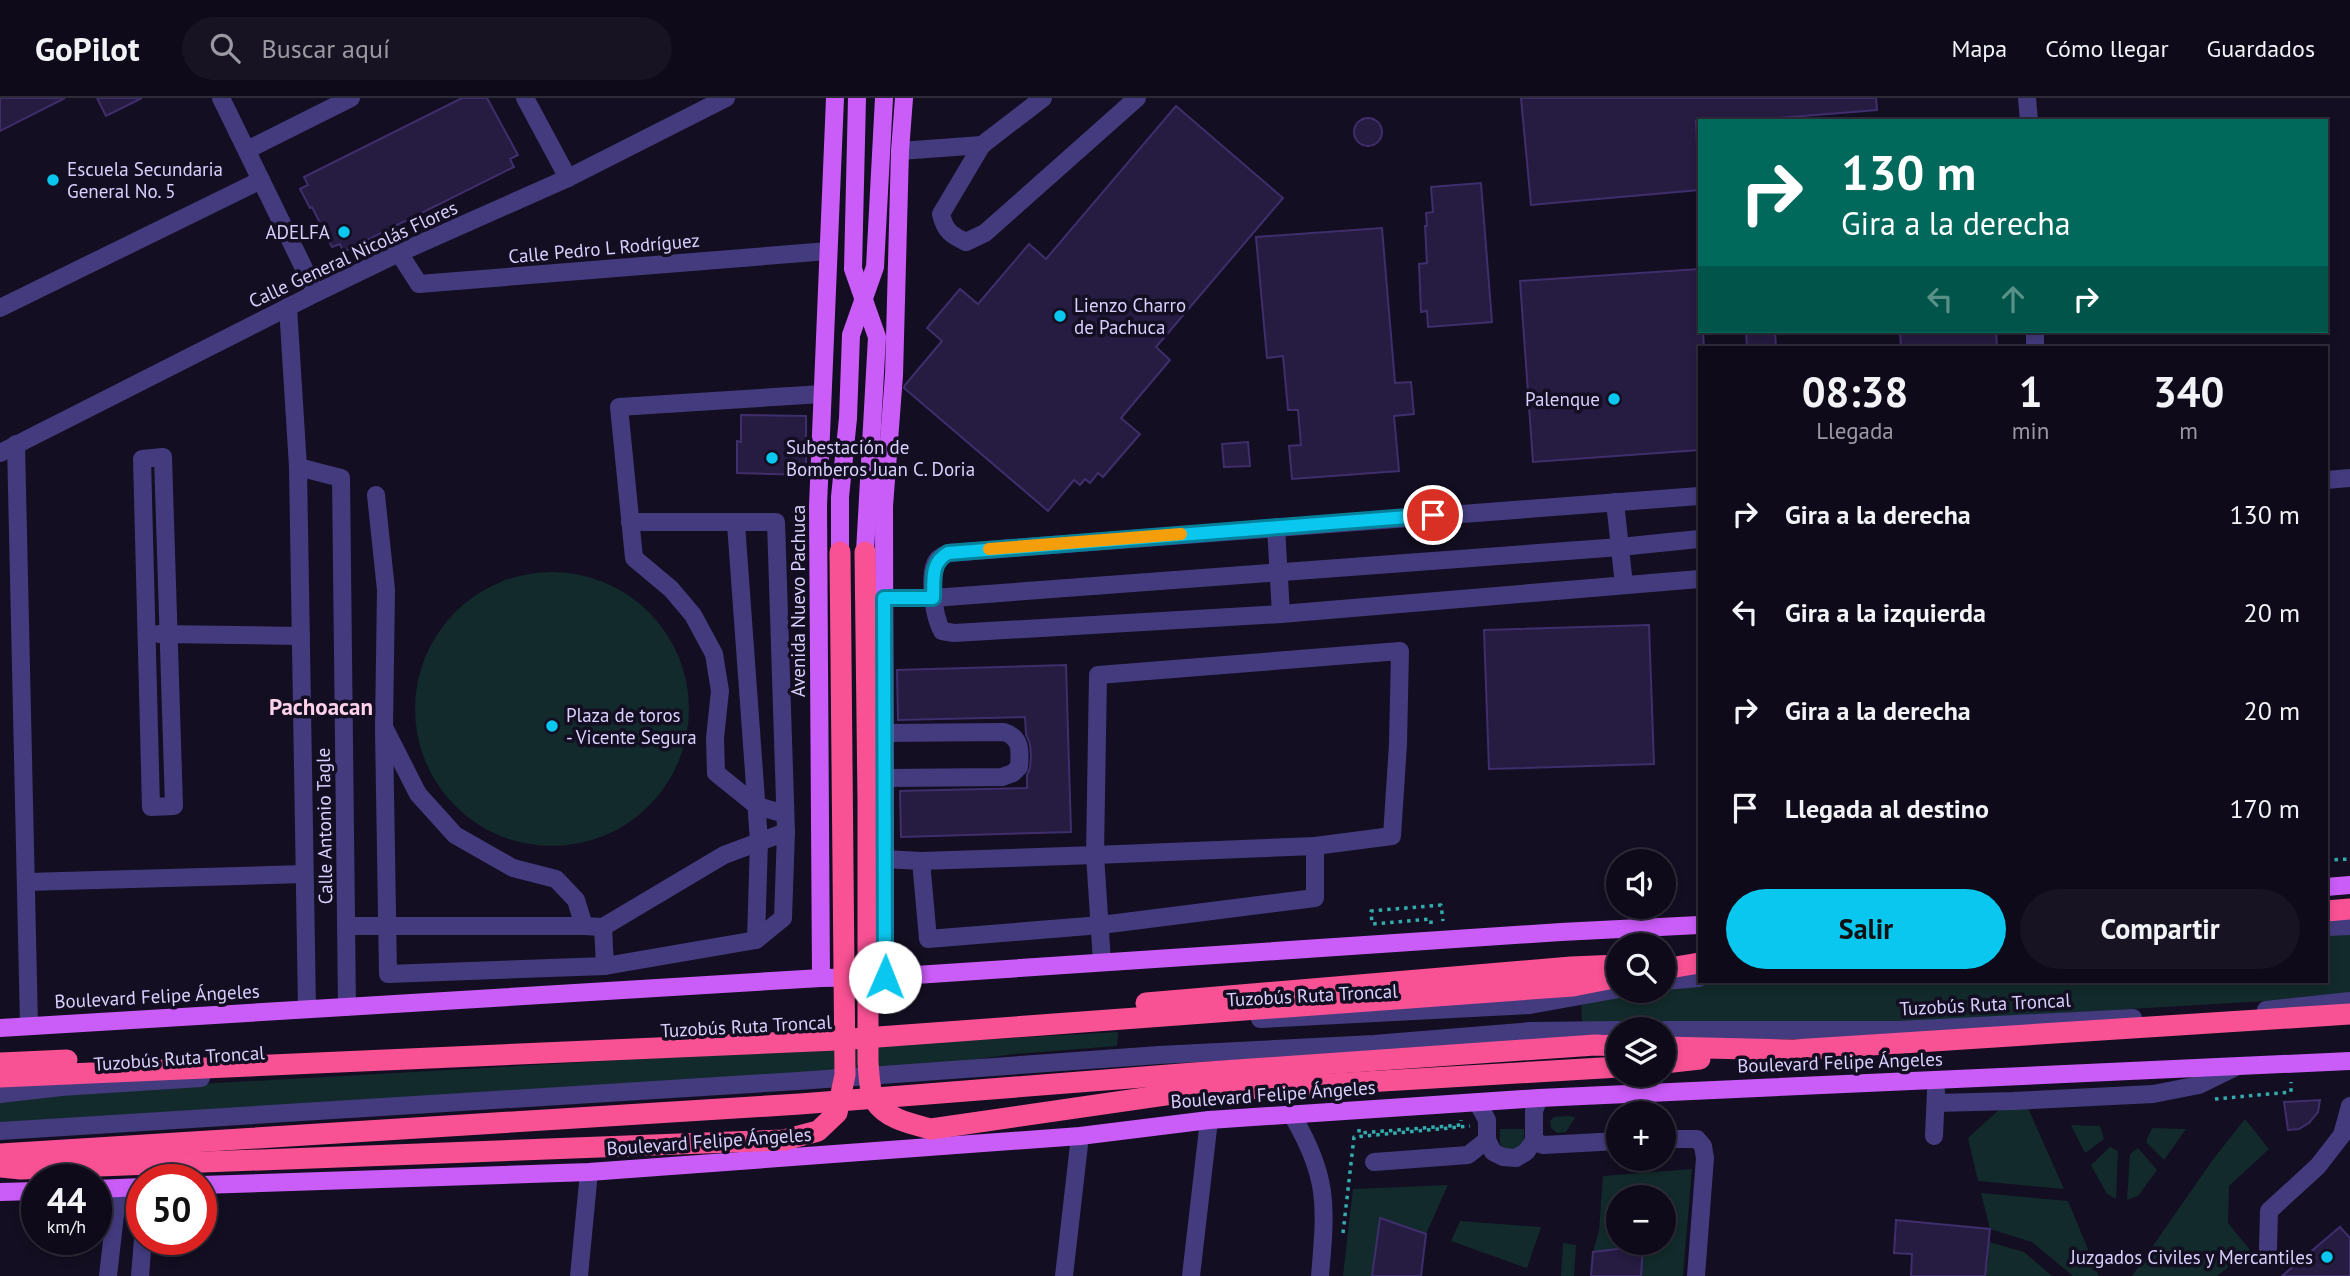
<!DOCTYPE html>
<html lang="es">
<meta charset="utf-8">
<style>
body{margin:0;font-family:"PT Sans",sans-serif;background:#171322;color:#f1f3f6;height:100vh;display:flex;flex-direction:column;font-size:26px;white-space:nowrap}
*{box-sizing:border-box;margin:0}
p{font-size:23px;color:#9b9aa2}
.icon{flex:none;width:38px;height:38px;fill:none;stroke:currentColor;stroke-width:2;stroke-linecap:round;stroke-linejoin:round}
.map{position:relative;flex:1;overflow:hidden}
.side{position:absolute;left:1698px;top:248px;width:630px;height:637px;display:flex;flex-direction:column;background:#0e0a19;border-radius:0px;box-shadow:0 4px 10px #0003,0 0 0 2px #2e2b38}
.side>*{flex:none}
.banner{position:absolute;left:1698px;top:21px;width:630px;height:214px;border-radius:0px;box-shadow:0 4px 10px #0003,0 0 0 2px #2e2b38;background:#00695c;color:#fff;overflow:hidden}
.fabs{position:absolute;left:1606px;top:751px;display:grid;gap:14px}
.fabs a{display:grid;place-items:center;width:70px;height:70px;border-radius:50%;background:#0e0a19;box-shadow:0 4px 10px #0003,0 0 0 2px #2e2b38;font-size:35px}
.speed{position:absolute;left:21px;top:1066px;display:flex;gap:14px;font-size:35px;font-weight:700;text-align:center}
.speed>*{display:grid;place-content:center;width:91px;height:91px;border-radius:50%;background:#0e0a19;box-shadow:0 4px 10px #0003,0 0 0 2px #2e2b38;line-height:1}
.speed small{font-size:18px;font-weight:400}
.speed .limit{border:10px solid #d22;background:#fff;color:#111}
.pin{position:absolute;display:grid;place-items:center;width:60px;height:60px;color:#fff;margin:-30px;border:4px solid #fff;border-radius:50%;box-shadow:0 2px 7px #0007}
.me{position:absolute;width:77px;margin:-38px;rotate:1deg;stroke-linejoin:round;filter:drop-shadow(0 0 5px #0008)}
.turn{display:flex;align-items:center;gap:24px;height:147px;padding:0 28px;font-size:32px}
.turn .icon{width:91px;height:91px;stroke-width:2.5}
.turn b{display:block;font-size:49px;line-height:60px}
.lanes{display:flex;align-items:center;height:66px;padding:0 28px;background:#0003;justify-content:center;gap:35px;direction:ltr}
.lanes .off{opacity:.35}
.eta{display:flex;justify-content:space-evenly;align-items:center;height:119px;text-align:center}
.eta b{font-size:42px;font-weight:600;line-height:49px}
.button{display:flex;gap:14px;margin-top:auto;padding:14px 28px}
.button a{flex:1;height:80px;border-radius:42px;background:#0ac7ef;color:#111;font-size:28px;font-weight:600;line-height:80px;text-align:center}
.button a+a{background:#171322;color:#f1f3f6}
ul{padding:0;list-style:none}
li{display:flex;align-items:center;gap:21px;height:98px;padding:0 28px}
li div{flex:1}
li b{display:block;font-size:26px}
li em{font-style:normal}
header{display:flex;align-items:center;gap:42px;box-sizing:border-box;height:98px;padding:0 35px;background:#0e0a19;border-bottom:2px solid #2e2b38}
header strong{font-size:33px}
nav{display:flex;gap:38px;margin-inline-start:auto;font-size:24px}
.search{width:490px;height:63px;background:#171322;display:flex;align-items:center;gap:18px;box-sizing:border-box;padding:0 24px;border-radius:38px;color:#9b9aa2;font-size:26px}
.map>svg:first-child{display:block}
</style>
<header>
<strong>GoPilot</strong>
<div class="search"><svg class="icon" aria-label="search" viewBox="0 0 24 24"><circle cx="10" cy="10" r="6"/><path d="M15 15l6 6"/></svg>Buscar aquí</div>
<nav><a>Mapa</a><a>Cómo llegar</a><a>Guardados</a></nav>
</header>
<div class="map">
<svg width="2350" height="1178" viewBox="0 0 2350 1178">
<rect width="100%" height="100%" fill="#130e21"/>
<g fill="#122a2b" fill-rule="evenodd">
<circle cx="552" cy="611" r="137"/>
<polygon points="2326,835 2350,835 2350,896 2320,900 1908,924 1732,923 1582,925 1581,902 1636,893 1664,892 1664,888 1701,884 2326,884"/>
<polygon points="1118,934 1117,948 1015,956 904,971 0,1025 0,1001 59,994"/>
<polygon points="2002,1009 2028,1010 2064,1091 1978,1083 1968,1040"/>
<polygon points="1571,1018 1575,1020 1566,1034 1557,1035 1551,1030 1550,1023 1554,1019"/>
<polygon points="2245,1021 2269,1051 2229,1088 2228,1125 2250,1152 2217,1178 2132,1178 2214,1060"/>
<polygon points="2071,1027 2100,1028 2104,1041 2085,1055"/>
<polygon points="2152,1030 2186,1031 2164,1062 2146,1044"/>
<polygon points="1500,1031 1524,1031 1524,1045 1515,1054 1504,1051 1500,1046"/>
<polygon points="2110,1049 2118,1053 2116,1101 2107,1096 2091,1067"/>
<polygon points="2138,1050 2157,1072 2138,1098 2127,1102 2130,1056"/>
<path d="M1692,1071L1683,1178H1641L1643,1148L1593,1154L1599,1132L1603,1078ZM1619,1099H1664V1144H1619Z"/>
<polygon points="1448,1087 1426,1136 1380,1120 1372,1178 1343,1178 1353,1091"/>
<polygon points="1981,1095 2068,1103 2099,1178 2073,1178 2032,1144 1990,1131"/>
<polygon points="1460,1123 1541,1129 1527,1170 1451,1143"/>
<polygon points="1989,1144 2024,1154 2052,1178 1989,1178 1931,1174 1932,1160 1988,1165"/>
<polygon points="1563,1145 1576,1147 1574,1178 1561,1178"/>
</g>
<g fill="#261b41" stroke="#3f2e6c" stroke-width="2">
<polygon points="0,0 65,0 0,33"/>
<polygon points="97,0 142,0 106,18"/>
<polygon points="462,0 487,0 518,57 510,61 514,69 343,154 340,146 332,149 312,109 310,110 300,91 308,87 304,79"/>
<polygon points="1521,0 1876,0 1877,12 1741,23 1696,23 1699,92 1531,107"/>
<polygon points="1176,8 1283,100 1156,249 1170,262 1121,320 1140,336 1103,379 1098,375 1090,385 1085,381 1080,387 1074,382 1048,413 904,290 905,287 942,243 927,230 960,191 978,206 1029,146 1046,161"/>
<circle cx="1368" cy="34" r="14"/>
<polygon points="1481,85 1492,224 1428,229 1427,213 1421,214 1419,166 1427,165 1425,128 1427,128 1426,115 1433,114 1431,89"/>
<polygon points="1382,130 1395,285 1411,284 1414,316 1394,318 1399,373 1292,381 1289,348 1301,347 1298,312 1288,312 1283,258 1267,260 1256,139"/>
<polygon points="1699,171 1699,233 1703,233 1704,250 1699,250 1699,352 1533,364 1520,183"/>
<polygon points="1746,233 1775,233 1776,250 1747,250"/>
<polygon points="1900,233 1996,233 1997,250 1901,250"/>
<polygon points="741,317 806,318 806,377 737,375 737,343 741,344"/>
<polygon points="1248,344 1250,368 1224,369 1222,346"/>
<polygon points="1649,527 1654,666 1489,671 1484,532"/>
<polygon points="1066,567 1071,734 901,739 900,693 1027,690 1027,677 1030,670 1031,658 1030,646 1026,636 1025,619 898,622 897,572"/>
<polygon points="2320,1002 2318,1014 2309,1025 2299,1031 2288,1032 2284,1004"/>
<polygon points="1380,1120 1426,1136 1421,1178 1372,1178"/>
<polygon points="1896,1122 1990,1131 1985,1178 1911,1178 1912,1156 1894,1155"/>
<polygon points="2340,1129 2350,1140 2350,1178 2282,1178"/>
<polygon points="1643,1148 1641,1178 1591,1178 1593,1154"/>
</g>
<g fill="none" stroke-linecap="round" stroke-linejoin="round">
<g stroke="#33acae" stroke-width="3.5" stroke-dasharray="3.5 5" stroke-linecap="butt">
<polyline points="2326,762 2350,761"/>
<polyline points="1431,826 1431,821 1372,826 1371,813 1441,807 1443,823"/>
<polyline points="2215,1001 2291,994 2291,984"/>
<polyline points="1359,1031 1359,1035 1461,1027 1461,1022"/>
<polyline points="1343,1135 1354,1039 1470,1028"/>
</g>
<g stroke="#433b7e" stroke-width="18">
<polyline points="221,0 316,195"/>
<polyline points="525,0 568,80"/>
<polyline points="2027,0 2029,23"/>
<path d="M982,47L941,116C945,133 951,137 966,144L985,135L1137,0"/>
<polyline points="247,52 351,0"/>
<polyline points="900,53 982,47 1043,0"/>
<polyline points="399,155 419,186 828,153"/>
<polyline points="288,209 298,369 307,911"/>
<polyline points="0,210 261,82"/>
<polyline points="2035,233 2035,250"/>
<polyline points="16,346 29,928"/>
<polyline points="0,355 316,195 399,155 568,80 726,0"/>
<polygon points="163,359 174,708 151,709 142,361"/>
<polyline points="298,369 341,380 347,909"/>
<polyline points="2326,382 2350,380"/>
<polyline points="376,397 386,492 384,629 418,696 455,737 513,770 556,781 576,802 584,828 603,829 724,757 786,734"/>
<path d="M1699,398L948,455C947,455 939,460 938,461C927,473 934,519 942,533L954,535L1281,516L1699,481"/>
<polyline points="1615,404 1624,487"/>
<polyline points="736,426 759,743 756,842"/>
<polyline points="1276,429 1281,516"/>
<polyline points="884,500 933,500 1620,449 1699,441"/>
<polyline points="158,536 301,538"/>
<polyline points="384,633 388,876 605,868 603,829"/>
<path d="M885,635L1004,634C1022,640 1020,654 1019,669L1013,675L1002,679L885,680"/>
<polyline points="785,716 757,708 716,675 715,640 720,593 714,556 693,517 671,491 634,460 619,309 822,296"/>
<polyline points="885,761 921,763 1095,757 1098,577 1400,553 1398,646 1392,738 1315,748 1315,800 1101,827 928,841 921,763"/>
<polyline points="26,784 304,776"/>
<polyline points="346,828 584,828"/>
<polyline points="2326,829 2350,828"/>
<polyline points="1102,864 1095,757 1315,748"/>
<polyline points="605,868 756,842 783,820 786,734 776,424 630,424"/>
<polyline points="1664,883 1699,880"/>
<polyline points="2266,912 2350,903"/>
<polyline points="1260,921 1530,907 1619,891"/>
<polyline points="1664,932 1899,932 2133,920"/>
<polyline points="0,996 61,989 201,980"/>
<polyline points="1477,1004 1487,1022 1487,1042 1493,1054 1503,1059 1516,1060 1526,1054 1534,1043 1534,1013 1539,1000"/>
<polyline points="1936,1005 2013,1003 2153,996 2199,987 2238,968"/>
<path d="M1292,1017C1329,1079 1326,1108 1320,1178"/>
<polyline points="0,1033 798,983 1159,957 1374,946 1531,933 1619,932"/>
<polyline points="1934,1038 1936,993"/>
<polyline points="1664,1041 1697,1041 1703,1048 1705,1060 1696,1178"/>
<polyline points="1534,1043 1543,1047 1619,1043"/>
<polyline points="1374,1064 1468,1057 1487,1042"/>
<polyline points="2268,1150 2269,1113 2318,1068 2342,1037 2350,1008"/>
<polyline points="108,1178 118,1091"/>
<polyline points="140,1178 143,1141"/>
<polyline points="579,1178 589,1074"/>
<polyline points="1064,1178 1080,1038"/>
<polyline points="1191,1178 1209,1022"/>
</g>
<g stroke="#ca5cf8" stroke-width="18">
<polyline points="857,0 853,171 877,239 865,454"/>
<polyline points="840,454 840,399 848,320 851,237 875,169 884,0"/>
<polyline points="2326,789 2350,787"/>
<polyline points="885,879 884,408 894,277 900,53 904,0"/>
<polyline points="821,880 818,408 835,0"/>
<polyline points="0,930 821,880 885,879 1561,834 1699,827"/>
<polyline points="201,1087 589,1074 1080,1038 1209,1022 1539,1000 2350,963"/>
<polyline points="96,1091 142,1089"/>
<polyline points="0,1094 37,1093"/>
</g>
<g stroke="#f85194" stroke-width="21">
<path d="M865,454L868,703V964C869,975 869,993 875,1003C886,1021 912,1026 931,1031L1179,995L1619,969"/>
<polyline points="2326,813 2350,811"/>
<polyline points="1664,871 1699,865"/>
<polyline points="1146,905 1571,869 1619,867"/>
<polyline points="1664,949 1794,952 2350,916"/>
<polyline points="0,965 67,962"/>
<polyline points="1664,965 1700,961"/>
<polyline points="0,979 837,942 1573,888 1619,879"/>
<polyline points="0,1056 800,1006 1194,975 1595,947 1619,948"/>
<polyline points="0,1069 21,1071 784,1042 818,1033 837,1015 845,977 840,454"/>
</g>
</g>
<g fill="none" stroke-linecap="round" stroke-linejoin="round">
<defs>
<path id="route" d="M885,879L884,500H933C934,482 930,465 948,455L1433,417"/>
</defs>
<use href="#route" stroke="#06819b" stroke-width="18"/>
<use href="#route" stroke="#0ac7ef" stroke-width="12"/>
<polyline stroke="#f59e0b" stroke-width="12" points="989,451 1181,436"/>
</g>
<g fill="#0ac7ef" stroke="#130e21" stroke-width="2.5">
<circle cx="53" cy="82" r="7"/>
<circle cx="344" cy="134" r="7"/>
<circle cx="1060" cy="218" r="7"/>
<circle cx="1614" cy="301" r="7"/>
<circle cx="772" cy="360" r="7"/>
<circle cx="552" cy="628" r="7"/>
<circle cx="2327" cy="1159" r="7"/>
</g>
<g text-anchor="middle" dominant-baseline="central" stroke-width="7" stroke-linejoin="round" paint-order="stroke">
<g font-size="19" fill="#d9d0fd" stroke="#130e21" text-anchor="start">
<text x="67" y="71">Escuela Secundaria<tspan x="67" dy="22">General No. 5</tspan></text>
<text x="330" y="134" text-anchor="end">ADELFA</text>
<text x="1074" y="207">Lienzo Charro<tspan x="1074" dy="22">de Pachuca</tspan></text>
<text x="1600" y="301" text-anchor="end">Palenque</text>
<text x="786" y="349">Subestación de<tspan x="786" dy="22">Bomberos Juan C. Doria</tspan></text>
<text x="566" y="617">Plaza de toros<tspan x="566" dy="22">- Vicente Segura</tspan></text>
<text x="2313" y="1159" text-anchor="end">Juzgados Civiles y Mercantiles</text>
</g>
<g font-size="19" fill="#d9d0fd" stroke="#130e21">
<text transform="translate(604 150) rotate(-5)">Calle Pedro L Rodríguez</text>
<text transform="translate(353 156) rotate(-25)">Calle General Nicolás Flores</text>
<text transform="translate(798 503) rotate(-90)">Avenida Nuevo Pachuca</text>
<text transform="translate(324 728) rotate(-91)">Calle Antonio Tagle</text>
<text transform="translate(1312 897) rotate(-3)">Tuzobús Ruta Troncal</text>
<text transform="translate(157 898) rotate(-3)">Boulevard Felipe Ángeles</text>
<text transform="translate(1985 906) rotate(-3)">Tuzobús Ruta Troncal</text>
<text transform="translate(746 928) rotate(-3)">Tuzobús Ruta Troncal</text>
<text transform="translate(179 960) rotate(-4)">Tuzobús Ruta Troncal</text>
<text transform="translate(1840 964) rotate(-2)">Boulevard Felipe Ángeles</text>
<text transform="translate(1273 996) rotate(-4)">Boulevard Felipe Ángeles</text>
<text transform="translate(709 1043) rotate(-4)">Boulevard Felipe Ángeles</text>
</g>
<g font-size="23" font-weight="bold" fill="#fdd2ea" stroke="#130e21">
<text x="321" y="608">Pachoacan</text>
</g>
</g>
</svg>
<div class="fabs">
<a><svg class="icon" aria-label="sound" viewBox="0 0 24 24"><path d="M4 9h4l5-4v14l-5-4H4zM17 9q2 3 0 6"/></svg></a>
<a><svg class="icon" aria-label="search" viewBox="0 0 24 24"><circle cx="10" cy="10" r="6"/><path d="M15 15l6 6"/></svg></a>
<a><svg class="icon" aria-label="layers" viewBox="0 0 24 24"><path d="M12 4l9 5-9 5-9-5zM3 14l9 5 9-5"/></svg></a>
<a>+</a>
<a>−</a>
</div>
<div class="speed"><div>44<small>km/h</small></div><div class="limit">50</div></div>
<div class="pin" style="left:1433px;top:417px;background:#d93025"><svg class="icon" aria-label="arrive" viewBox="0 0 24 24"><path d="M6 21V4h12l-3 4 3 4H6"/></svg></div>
<svg class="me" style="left:885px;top:879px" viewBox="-20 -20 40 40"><circle r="19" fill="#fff"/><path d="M0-13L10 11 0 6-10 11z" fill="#0ac7ef"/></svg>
<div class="banner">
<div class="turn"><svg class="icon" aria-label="right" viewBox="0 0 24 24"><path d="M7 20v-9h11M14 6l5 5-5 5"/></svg><div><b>130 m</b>Gira a la derecha</div></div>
<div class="lanes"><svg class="icon off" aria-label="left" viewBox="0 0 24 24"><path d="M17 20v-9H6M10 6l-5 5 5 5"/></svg><svg class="icon off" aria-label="ahead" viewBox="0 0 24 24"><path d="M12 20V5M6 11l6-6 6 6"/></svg><svg class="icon" aria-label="right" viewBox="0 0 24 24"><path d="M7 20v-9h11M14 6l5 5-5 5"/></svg></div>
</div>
<section class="side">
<div class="eta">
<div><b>08:38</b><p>Llegada</p></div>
<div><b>1</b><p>min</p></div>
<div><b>340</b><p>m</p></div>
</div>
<ul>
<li><svg class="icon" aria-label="right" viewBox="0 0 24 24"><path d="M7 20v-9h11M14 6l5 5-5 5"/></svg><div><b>Gira a la derecha</b></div><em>130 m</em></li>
<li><svg class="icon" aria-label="left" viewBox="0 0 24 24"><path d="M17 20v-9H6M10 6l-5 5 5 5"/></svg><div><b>Gira a la izquierda</b></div><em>20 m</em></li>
<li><svg class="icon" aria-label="right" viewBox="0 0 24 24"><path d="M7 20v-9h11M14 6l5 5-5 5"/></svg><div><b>Gira a la derecha</b></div><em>20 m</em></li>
<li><svg class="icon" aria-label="arrive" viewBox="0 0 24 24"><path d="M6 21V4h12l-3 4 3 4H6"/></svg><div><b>Llegada al destino</b></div><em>170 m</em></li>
</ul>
<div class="button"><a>Salir</a><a>Compartir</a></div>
</section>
</div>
